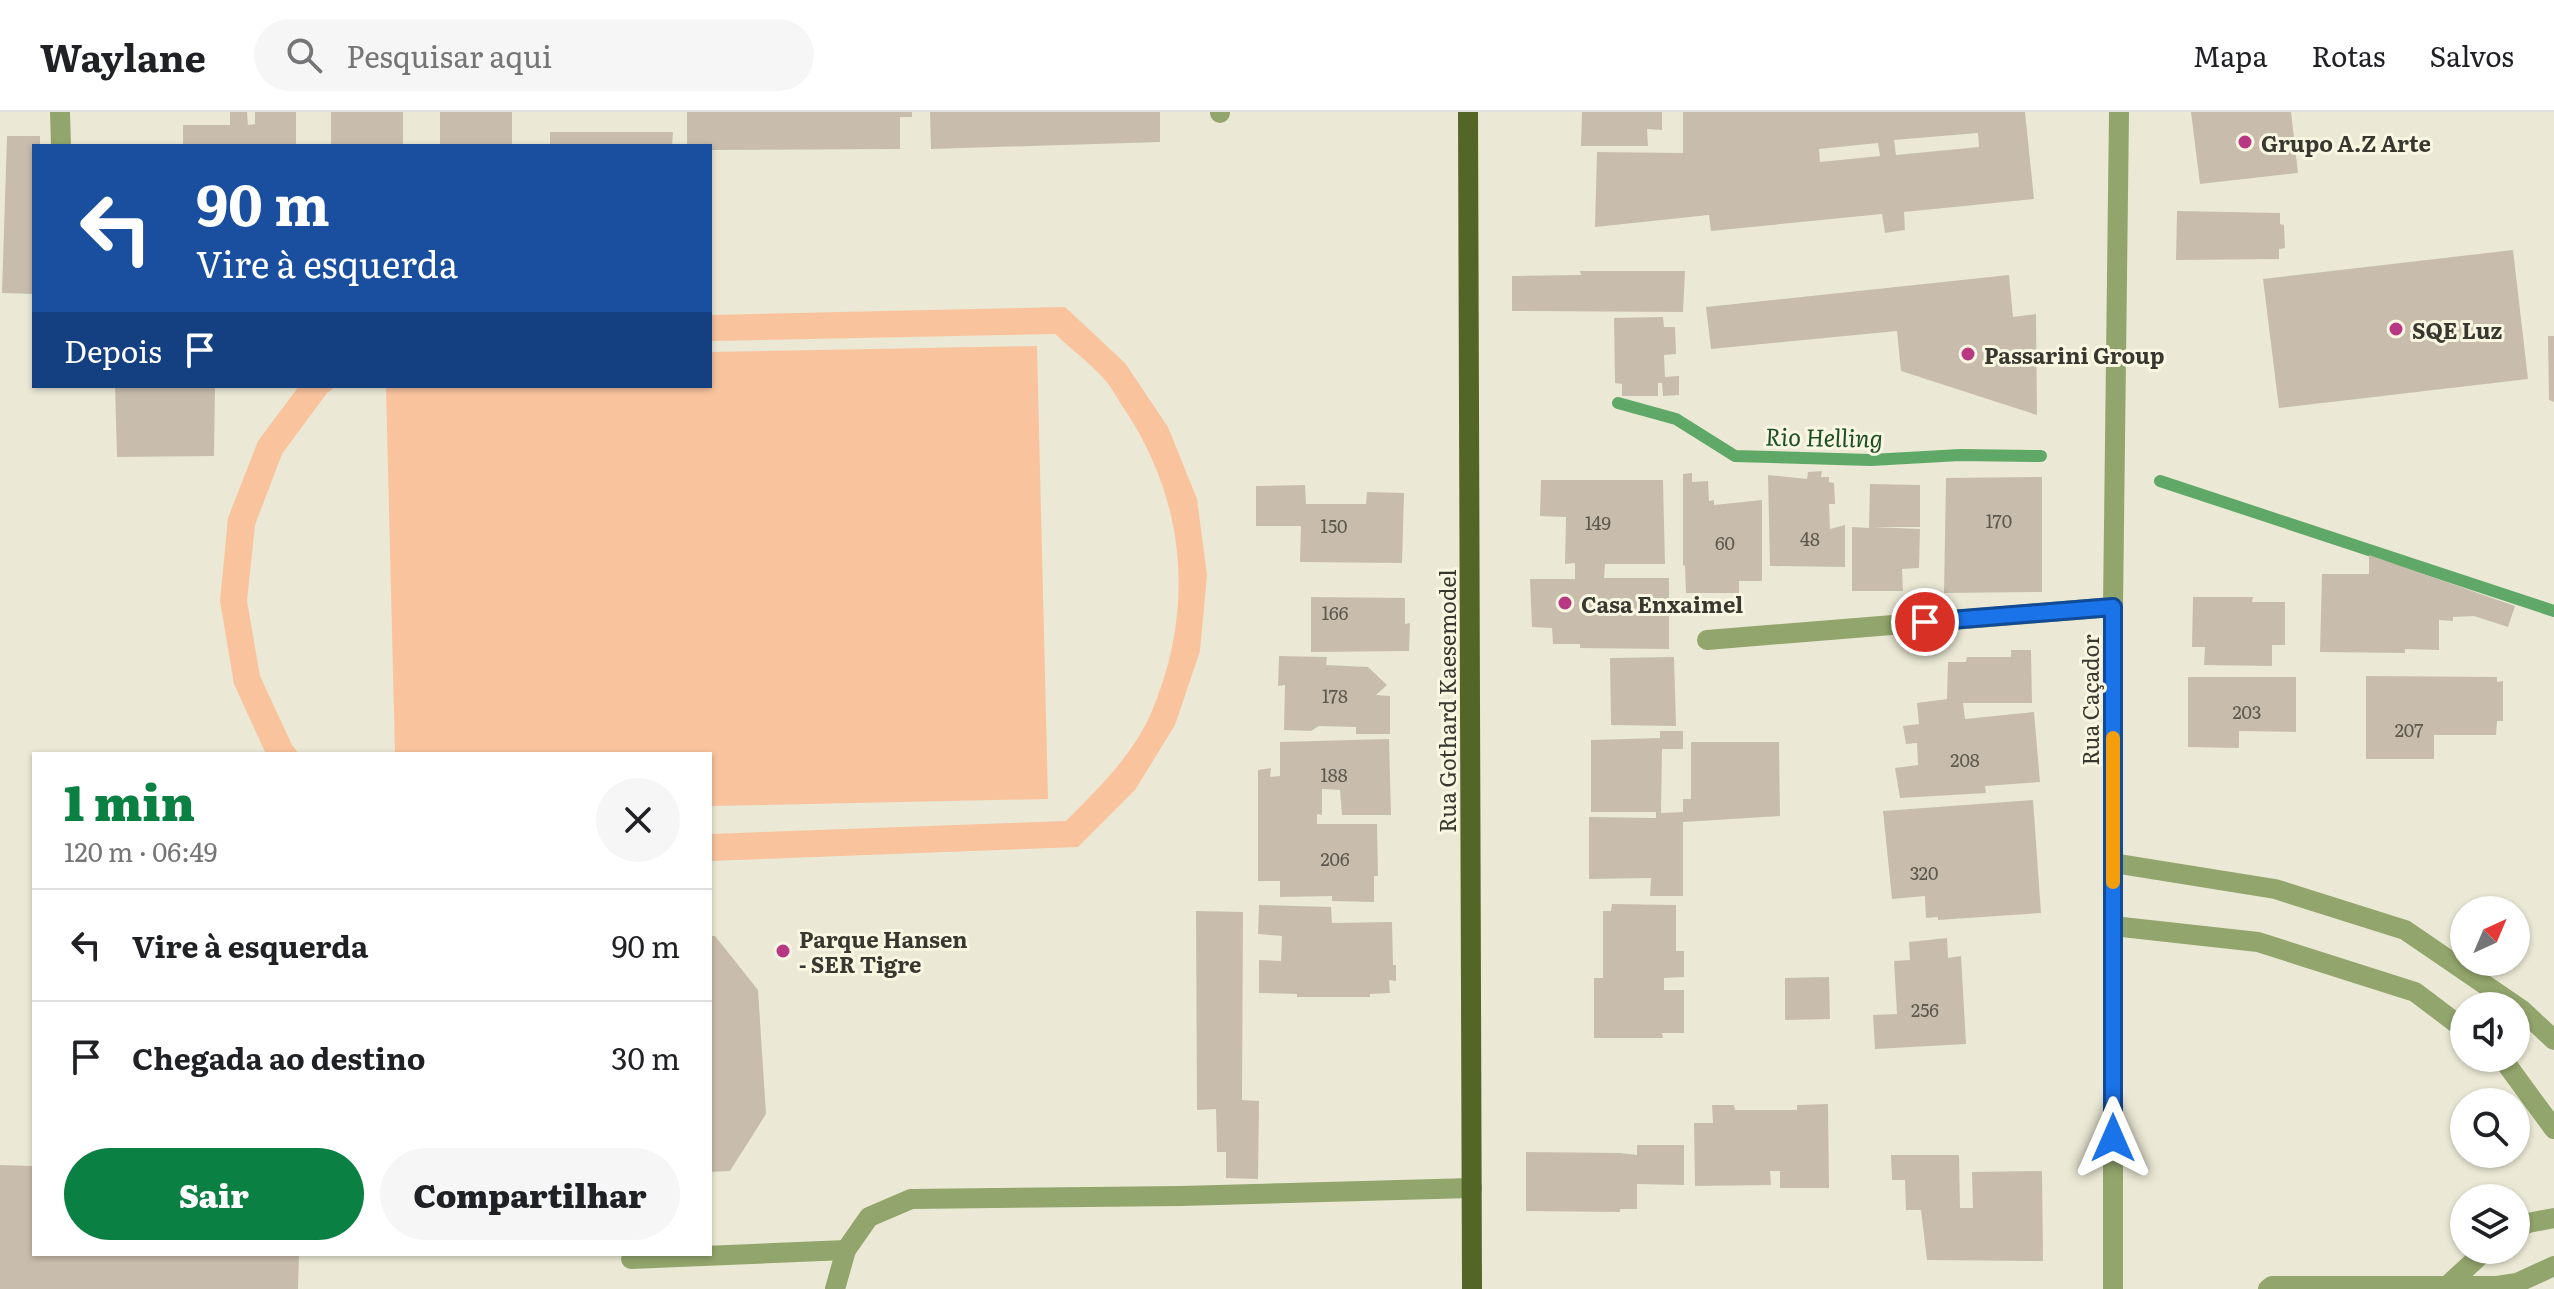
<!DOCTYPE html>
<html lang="pt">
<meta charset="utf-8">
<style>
body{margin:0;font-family:Literata,serif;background:#f6f6f6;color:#202124;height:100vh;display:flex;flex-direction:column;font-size:30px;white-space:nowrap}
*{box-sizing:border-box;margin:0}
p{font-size:26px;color:#757577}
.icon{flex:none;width:44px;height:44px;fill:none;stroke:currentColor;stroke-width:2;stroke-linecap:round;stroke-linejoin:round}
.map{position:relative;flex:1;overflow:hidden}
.sheet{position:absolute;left:32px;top:640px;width:680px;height:504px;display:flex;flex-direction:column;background:#fff;border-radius:0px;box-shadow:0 2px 6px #0004}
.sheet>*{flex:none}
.hud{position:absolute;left:32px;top:32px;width:680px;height:244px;border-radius:0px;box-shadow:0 2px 6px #0004;background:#1a4fa0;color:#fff;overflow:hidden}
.needle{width:52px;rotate:44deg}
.controls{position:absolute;left:2450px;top:784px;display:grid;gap:16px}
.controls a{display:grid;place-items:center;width:80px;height:80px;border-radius:50%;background:#fff;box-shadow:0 2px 6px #0004;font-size:40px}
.pin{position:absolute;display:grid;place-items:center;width:68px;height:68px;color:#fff;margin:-34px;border:4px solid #fff;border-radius:50%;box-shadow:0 2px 8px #0007}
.me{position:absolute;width:88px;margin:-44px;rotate:0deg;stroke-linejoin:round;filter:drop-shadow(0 0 6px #0008)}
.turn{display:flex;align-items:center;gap:28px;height:168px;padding:0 32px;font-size:36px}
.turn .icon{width:104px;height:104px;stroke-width:2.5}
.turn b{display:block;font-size:56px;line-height:68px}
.then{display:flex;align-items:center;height:76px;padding:0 32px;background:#0003;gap:16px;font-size:30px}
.round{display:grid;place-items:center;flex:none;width:84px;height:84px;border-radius:42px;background:#f6f6f6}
.summary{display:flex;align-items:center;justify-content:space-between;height:136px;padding:0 32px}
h1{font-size:48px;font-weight:800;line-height:60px;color:#0b8043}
.cta{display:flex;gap:16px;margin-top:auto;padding:16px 32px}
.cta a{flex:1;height:92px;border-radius:48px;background:#0b8043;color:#fff;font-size:32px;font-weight:800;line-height:92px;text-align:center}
.cta a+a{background:#f6f6f6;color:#202124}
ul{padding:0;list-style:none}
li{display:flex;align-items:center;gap:24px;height:112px;padding:0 32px;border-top:2px solid #e0e0e0}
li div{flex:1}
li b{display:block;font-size:30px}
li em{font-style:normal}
header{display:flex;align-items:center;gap:48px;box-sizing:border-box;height:112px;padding:0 40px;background:#fff;border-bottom:2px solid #e0e0e0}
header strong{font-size:38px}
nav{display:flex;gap:44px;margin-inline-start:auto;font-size:28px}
.search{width:560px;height:72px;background:#f6f6f6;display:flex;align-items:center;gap:20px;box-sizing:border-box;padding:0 28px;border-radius:44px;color:#757577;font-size:30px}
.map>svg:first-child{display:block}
</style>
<header>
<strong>Waylane</strong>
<div class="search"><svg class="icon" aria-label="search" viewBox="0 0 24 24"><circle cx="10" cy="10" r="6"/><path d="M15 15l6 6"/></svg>Pesquisar aqui</div>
<nav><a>Mapa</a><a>Rotas</a><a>Salvos</a></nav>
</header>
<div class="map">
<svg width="2554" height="1177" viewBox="0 0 2554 1177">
<rect width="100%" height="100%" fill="#ebe9d5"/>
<g fill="#f9c39e">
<path d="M1065,195L1125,251L1168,315L1197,387L1207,463L1200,539L1175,613L1135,678L1078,735L710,749V722L1066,709C1098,677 1134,642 1152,599C1195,497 1186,390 1125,298C1118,288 1112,276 1105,268C1090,251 1071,237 1055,222L710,229V203Z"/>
<polygon points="1037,234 1048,687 710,694 710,642 395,642 386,274 710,274 710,240"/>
<polygon points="299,274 336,274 327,281 282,342 255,413 247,489 260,564 292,633 299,642 266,642 234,572 220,489 228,406 258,329"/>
</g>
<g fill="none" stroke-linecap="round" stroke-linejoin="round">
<g stroke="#60a867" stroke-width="12">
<polyline points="1618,291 1676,307 1735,344 1871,348 1960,343 2041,344"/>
<polyline points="2160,369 2554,499"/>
</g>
</g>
<g fill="#c8bdac" fill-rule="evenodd">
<polygon points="230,0 247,0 248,13 255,12 255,0 296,0 296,34 183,34 183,13 230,13"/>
<rect x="331" y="0" width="72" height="34"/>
<rect x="440" y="0" width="72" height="34"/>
<polygon points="687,0 912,0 912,5 900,5 900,37 710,38 710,34 687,34"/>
<polygon points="930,0 1160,0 1160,30 931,37"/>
<polygon points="1582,0 1662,0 1662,18 1647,17 1648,34 1581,34"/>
<path d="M1683,0H2025L2034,87L1904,100L1905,118L1885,121L1882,102L1711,119L1709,103L1595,115L1597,40L1683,41ZM1978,21L1979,35L1896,43L1894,28ZM1878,31L1880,44L1820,50L1819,37Z"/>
<polygon points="2191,0 2291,0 2298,61 2200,72"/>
<polygon points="550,20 673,20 672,34 550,34"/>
<polygon points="7,24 40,24 40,34 34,34 34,182 2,181"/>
<polygon points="2177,99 2280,101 2280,112 2284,113 2285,136 2279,137 2279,147 2176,148"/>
<polygon points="2513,138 2528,267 2279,296 2263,167"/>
<polygon points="1580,159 1685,159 1683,200 1512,199 1512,164 1581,163"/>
<polygon points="2009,163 2013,205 2036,202 2037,303 1901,259 1897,219 1711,237 1706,195"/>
<polygon points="1663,205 1664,215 1675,215 1676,242 1664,243 1665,265 1679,264 1679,283 1663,284 1662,271 1658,271 1658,284 1622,284 1622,272 1615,271 1614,206"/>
<polygon points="2548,224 2554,224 2554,290 2549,288"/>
<polygon points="115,274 215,274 214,344 117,345"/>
<polygon points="1822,359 1821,365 1829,365 1829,370 1834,371 1835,392 1829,392 1830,417 1845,413 1845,455 1770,454 1768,363 1807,367 1808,360"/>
<polygon points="1692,361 1692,370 1708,369 1709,389 1714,388 1714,393 1762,388 1762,469 1739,469 1739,481 1686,481 1685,453 1683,454 1683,362"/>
<polygon points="2042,365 2042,480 1944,481 1946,366"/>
<polygon points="1541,368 1663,368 1665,452 1605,452 1604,466 1669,466 1669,537 1580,536 1580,532 1553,532 1552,516 1532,515 1530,467 1575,467 1575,451 1565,452 1566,405 1540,404"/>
<polygon points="1870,372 1920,373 1920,415 1872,415 1920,417 1919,456 1902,457 1903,479 1852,479 1852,415 1869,416"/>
<polygon points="1305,373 1306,392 1366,392 1367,380 1404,381 1402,451 1300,450 1301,414 1256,414 1256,374"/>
<polygon points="2369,443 2515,494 2508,515 2474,504 2453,505 2453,509 2439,508 2439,538 2405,537 2405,541 2320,540 2322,462 2369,462"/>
<polygon points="1311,485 1405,486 1405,512 1410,511 1409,539 1311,540"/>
<polygon points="2193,485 2253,485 2252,490 2285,490 2285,533 2272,533 2272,554 2204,553 2205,535 2192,535"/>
<polygon points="2011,538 2031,538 2032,591 1963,591 1965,607 2034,600 2040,670 1985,674 1986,681 1900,686 1895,656 1918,653 1917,631 1906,632 1903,614 1919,612 1917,591 1947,587 1948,550 1966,550 1967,545 2011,545"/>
<polygon points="1279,544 1327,545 1326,553 1368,555 1387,573 1376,583 1390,584 1390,622 1356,622 1356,615 1319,614 1311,619 1284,618 1285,573 1278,574"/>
<polygon points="1674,545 1676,614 1611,613 1610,546"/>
<polygon points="2366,564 2497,565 2497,570 2503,569 2503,609 2497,609 2496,623 2434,623 2434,647 2366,647"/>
<polygon points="2188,565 2296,565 2296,620 2239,619 2239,636 2188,635"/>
<polygon points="1660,619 1683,619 1683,637 1662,637 1661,701 1683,700 1683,687 1691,687 1691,630 1779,630 1780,704 1683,710 1683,784 1650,784 1651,766 1589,767 1589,705 1656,706 1656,700 1591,700 1591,628 1660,626"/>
<polygon points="1389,627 1391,703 1342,703 1340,678 1322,677 1322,703 1317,702 1317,712 1377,712 1378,764 1374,764 1374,790 1332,789 1332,784 1280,785 1280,769 1258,769 1258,658 1271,656 1270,665 1280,664 1280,630"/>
<polygon points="2033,688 2041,801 1938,808 1938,805 1926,806 1925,784 1892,787 1883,699"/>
<polygon points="1612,792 1676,793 1676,839 1684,839 1684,865 1664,866 1664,878 1684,878 1684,921 1662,921 1663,926 1594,926 1594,866 1603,866 1603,799 1611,799"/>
<polygon points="1259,793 1331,795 1332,811 1392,810 1393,853 1396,853 1396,869 1389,868 1390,881 1370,882 1370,885 1297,885 1297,882 1259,881 1259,848 1281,849 1282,824 1258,822"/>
<polygon points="1196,799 1243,800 1242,988 1259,989 1258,1067 1226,1066 1226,1040 1217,1040 1216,997 1197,998"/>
<polygon points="710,824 715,824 758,878 766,1002 730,1059 710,1060"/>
<polygon points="1947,826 1948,846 1961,844 1966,932 1875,937 1873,903 1897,902 1894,849 1910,848 1909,830"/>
<polygon points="1829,865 1830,907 1785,908 1785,866"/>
<polygon points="1828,992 1829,1076 1780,1076 1780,1059 1770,1059 1771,1073 1695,1074 1694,1011 1713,1011 1712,993 1734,993 1735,998 1797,998 1797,993"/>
<polygon points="1637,1033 1684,1033 1684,1073 1637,1072 1637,1097 1620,1097 1620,1100 1526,1099 1526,1040 1620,1041 1637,1043"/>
<polygon points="1891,1043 1959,1043 1960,1096 1973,1096 1972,1060 2042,1059 2043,1149 1927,1148 1921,1098 1906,1098 1905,1068 1892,1068"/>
<polygon points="0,1053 34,1054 34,1142 299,1142 298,1177 0,1177"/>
</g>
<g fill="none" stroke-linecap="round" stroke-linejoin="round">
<g stroke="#92a56c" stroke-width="20">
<polyline points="60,0 61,34"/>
<polyline points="1220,0 1220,1"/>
<polyline points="1707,528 2113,495"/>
<polyline points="2113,751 2275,777 2405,818 2522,898 2554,928"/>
<polyline points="2113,814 2258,830 2415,880 2464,917"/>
<polyline points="2502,946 2554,1017"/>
<polyline points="2516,1116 2528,1111 2554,1106"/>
<polyline points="631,1147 846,1138"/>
<polyline points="2448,1173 2486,1138"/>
<polyline points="835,1177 846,1138 869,1105 911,1087 1181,1084 1472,1076"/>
<polyline points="2113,1177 2113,495 2119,0"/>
<polyline points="2268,1177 2272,1174 2497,1174 2517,1171 2554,1154"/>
</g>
<polyline stroke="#546627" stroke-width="20" points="1468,0 1472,1177"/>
</g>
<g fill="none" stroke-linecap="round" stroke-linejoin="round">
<defs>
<polyline id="route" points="1925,510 2113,495 2113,1026"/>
</defs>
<use href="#route" stroke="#114b97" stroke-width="20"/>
<use href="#route" stroke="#1a73e8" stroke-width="14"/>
<polyline stroke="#f59e0b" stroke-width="14" points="2113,770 2113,626"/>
</g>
<g fill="#b83883" stroke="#f9f6e2" stroke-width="3">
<circle cx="2245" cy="30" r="8"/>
<circle cx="2396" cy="217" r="8"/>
<circle cx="1968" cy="242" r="8"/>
<circle cx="1565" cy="491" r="8"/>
<circle cx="783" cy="839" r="8"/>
</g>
<g text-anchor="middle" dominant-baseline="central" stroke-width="6" stroke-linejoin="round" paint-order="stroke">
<g font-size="18" fill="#5d594f">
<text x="1999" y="408">170</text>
<text x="1598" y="410">149</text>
<text x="1334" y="413">150</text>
<text x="1810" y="426">48</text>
<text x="1725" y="430">60</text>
<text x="1335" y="500">166</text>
<text x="1335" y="583">178</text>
<text x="2247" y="599">203</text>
<text x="2409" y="617">207</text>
<text x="1965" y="647">208</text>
<text x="1334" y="662">188</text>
<text x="1335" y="746">206</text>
<text x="1924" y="760">320</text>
<text x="1925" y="897">256</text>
</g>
<g font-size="22" font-weight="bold" fill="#393830" stroke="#f9f6e2" text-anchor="start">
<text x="2261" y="30">Grupo A.Z Arte</text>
<text x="2412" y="217">SQE Luz</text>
<text x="1984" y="242">Passarini Group</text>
<text x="1581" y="491">Casa Enxaimel</text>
<text x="799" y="826">Parque Hansen<tspan x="799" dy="25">- SER Tigre</tspan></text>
</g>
<g font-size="22" fill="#393830" stroke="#f9f6e2">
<text transform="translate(2089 588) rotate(-90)">Rua Caçador</text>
<text transform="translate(1446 589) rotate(-90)">Rua Gothard Kaesemodel</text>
</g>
<g font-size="24" font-style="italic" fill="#1c4f23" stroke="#f9f6e2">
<text transform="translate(1824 324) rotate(1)">Rio Helling</text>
</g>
</g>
</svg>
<div class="controls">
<a><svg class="needle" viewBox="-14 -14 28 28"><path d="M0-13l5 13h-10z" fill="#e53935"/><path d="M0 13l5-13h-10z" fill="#757577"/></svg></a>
<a><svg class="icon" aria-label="sound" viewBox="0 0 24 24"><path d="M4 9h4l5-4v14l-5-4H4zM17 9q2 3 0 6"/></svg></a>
<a><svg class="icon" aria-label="search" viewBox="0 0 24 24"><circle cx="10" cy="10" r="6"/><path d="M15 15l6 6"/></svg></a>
<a><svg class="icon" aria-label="layers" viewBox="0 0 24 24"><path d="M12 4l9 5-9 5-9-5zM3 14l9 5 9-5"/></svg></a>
</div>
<div class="pin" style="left:1925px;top:510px;background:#d93025"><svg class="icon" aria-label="arrive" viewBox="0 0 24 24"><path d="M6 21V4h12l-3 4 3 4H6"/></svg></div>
<svg class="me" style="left:2113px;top:1026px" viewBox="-20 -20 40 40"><path d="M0-17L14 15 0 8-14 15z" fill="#1a73e8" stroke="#fff" stroke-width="4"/></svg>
<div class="hud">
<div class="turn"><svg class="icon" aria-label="left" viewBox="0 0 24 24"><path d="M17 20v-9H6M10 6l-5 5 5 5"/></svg><div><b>90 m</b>Vire à esquerda</div></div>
<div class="then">Depois<svg class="icon" aria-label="arrive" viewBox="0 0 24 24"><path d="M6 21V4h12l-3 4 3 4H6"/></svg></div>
</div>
<section class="sheet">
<div class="summary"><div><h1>1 min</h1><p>120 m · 06:49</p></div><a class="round"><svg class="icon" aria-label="close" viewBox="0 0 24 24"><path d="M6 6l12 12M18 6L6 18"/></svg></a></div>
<ul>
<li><svg class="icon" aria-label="left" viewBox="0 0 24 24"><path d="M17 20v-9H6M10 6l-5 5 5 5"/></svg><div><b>Vire à esquerda</b></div><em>90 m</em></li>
<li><svg class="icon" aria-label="arrive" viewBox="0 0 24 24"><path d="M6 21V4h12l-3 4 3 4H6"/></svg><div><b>Chegada ao destino</b></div><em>30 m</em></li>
</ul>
<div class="cta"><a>Sair</a><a>Compartilhar</a></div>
</section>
</div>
